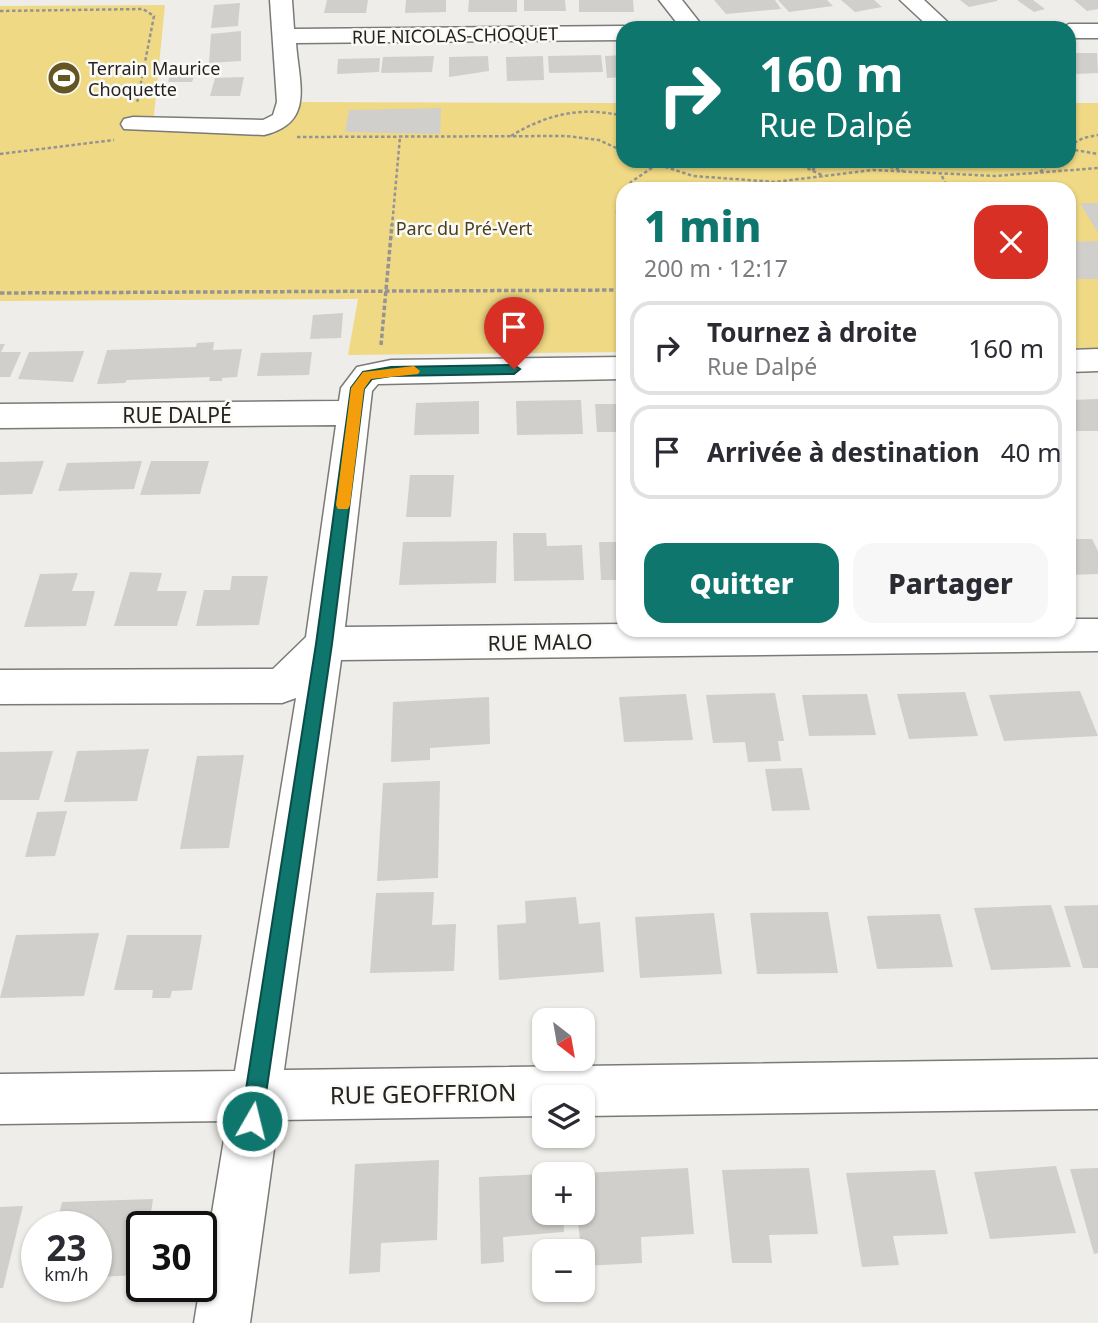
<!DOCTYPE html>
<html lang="fr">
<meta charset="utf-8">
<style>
body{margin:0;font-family:"Noto Sans",sans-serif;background:#f7f7f7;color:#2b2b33;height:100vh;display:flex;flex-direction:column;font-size:26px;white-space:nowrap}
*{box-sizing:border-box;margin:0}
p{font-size:23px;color:#7c7c81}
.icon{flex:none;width:38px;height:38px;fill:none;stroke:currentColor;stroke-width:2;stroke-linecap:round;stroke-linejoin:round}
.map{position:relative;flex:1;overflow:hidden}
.panel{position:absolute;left:616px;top:182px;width:460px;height:455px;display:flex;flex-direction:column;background:#fff;border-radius:21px;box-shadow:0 2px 5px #0004}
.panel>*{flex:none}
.hud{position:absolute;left:616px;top:21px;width:460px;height:147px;border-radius:21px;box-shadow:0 2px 5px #0004;background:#0f766e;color:#fff;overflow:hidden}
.needle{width:46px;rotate:149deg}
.buttons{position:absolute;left:532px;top:1008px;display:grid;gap:14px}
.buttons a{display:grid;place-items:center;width:63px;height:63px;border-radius:14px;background:#fff;box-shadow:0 2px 5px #0004;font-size:35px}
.speed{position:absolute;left:21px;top:1211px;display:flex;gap:14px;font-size:35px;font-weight:700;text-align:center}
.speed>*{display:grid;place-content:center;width:91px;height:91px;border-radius:50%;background:#fff;box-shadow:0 2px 5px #0004;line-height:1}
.speed small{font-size:18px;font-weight:400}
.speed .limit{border:4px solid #111;border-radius:10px;background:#fff;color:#111}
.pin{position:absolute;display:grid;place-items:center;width:60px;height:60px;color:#fff;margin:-72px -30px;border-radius:50% 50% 50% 0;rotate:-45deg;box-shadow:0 0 7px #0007}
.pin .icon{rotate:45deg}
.me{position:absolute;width:77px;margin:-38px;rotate:8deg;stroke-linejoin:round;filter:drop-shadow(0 0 5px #0008)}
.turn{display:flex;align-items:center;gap:24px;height:147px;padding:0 28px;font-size:32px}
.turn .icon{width:91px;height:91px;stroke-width:2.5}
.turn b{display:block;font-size:49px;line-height:60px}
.round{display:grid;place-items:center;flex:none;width:74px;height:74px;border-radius:21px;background:#f7f7f7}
.summary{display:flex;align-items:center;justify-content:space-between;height:119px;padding:0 28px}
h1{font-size:42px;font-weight:800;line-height:52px;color:#0f766e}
.cta{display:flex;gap:14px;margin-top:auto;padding:14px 28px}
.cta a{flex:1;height:80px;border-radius:21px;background:#0f766e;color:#fff;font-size:28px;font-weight:800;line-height:80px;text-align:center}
.cta a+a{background:#f7f7f7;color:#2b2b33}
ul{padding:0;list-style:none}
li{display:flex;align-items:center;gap:21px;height:94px;margin:0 14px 10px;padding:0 14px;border:4px solid #e1e1e2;border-radius:21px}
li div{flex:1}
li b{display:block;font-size:26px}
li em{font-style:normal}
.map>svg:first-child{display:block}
</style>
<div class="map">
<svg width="1098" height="1323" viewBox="0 0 1098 1323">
<rect width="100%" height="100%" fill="#eeede9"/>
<polygon fill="#efd984" points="165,5 153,125 264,128 289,102 623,103 623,161 1069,161 1069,103 1098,103 1098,348 1069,348 1069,189 623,189 623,352 348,355 358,299 0,301 0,6"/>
<g fill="#d0cfcb">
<polygon points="327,0 368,0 366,13 324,13"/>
<polygon points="406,0 446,0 446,12 405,13"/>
<polygon points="469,0 517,0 517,12 468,12"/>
<polygon points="524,0 565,0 566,11 524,11"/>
<polygon points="579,0 633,0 634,12 579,12"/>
<polygon points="714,0 775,0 781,9 726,14"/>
<polygon points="778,0 827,0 833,6 789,12"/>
<polygon points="841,0 874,0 882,7 855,12"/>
<polygon points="960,0 997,0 997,1 969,7"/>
<polygon points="1017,0 1033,0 1045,9 1034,12"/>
<polygon points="1074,0 1098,0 1098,9 1087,11"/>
<polygon points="240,3 238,26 211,28 214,5"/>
<polygon points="241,31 241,61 209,63 211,34"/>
<polygon points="1069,53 1097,53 1098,73 1077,74 1069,65"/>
<polygon points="601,55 603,72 549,73 548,56"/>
<polygon points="623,55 623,77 607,78 605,56"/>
<polygon points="434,56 432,72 381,73 383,57"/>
<polygon points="488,56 489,71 449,77 449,57"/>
<polygon points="543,56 544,80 507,81 506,57"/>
<polygon points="380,58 379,72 337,74 338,59"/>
<polygon points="172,70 196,70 192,82 168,82"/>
<polygon points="244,77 240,96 210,96 215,78"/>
<polygon points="441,108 440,134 345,132 349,110"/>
<polygon points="1080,203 1098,203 1098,233"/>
<polygon points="1098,241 1098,279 1069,279 1069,242"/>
<polygon points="343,313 341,338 310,339 313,315"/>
<polygon points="214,342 213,350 242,349 237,377 222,378 222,381 209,381 210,377 127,380 125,383 97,384 107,350 196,347 197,343"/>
<polygon points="0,344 5,344 1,352 21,352 10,377 0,377"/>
<polygon points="84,351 73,382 18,379 29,352"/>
<polygon points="312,352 309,375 257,376 261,353"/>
<polygon points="1098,399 1098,431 1069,431 1069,400"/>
<polygon points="581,400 583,434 517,435 516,401"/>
<polygon points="479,401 479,434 414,435 416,403"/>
<polygon points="595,404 623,404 623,432 597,432"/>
<polygon points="44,461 32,494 0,495 0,462"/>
<polygon points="142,461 134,489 58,491 67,463"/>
<polygon points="151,461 209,461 200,494 140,495"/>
<polygon points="410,475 454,475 451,517 406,517"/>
<polygon points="513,533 546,533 547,546 582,545 584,580 514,581"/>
<polygon points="1069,539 1092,539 1098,551 1098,574 1069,575"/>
<polygon points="497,541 496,583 399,585 403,542"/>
<polygon points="599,542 623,542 623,580 601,580"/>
<polygon points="130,572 162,573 157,591 187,591 177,626 114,626"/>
<polygon points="78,573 72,591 95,591 86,626 24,627 40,574"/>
<polygon points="232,576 268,576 259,625 196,626 204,590 230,590"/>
<polygon points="1080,691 1098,736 1004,741 989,695"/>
<polygon points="965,692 978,736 909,739 897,694"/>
<polygon points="775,693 784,741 778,741 781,761 748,762 745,742 713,743 706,695"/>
<polygon points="686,694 693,740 624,742 619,697"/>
<polygon points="867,694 876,735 809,736 802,695"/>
<polygon points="489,697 490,744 430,748 430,760 391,762 393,702"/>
<polygon points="149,749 137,801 64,802 77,751"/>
<polygon points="53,751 39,800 0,800 0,752"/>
<polygon points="244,755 229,848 180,849 197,756"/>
<polygon points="802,768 810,810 772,811 765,769"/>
<polygon points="440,781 438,878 377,881 383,783"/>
<polygon points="67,811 55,856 25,857 37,812"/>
<polygon points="434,892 432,925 456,924 454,971 370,973 376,893"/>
<polygon points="576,897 579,924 600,922 604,972 499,980 497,925 526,923 525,901"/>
<polygon points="1051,905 1071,967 991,970 974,908"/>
<polygon points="1098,905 1098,968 1083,968 1064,906"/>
<polygon points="828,912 838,973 757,974 750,913"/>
<polygon points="714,913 722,974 640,978 635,917"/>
<polygon points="940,914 953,967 877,969 867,916"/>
<polygon points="99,933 84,996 0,998 16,935"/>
<polygon points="127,935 202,935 192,990 172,991 170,998 152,998 153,990 114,990"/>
<polygon points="439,1160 437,1240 381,1243 380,1272 349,1274 355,1164"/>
<polygon points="1056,1166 1076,1233 990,1239 974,1172"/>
<polygon points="688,1168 694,1234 641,1237 642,1263 583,1266 577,1213 583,1213 583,1173"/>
<polygon points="809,1168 818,1234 769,1235 772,1263 732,1263 722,1170"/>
<polygon points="1098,1168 1098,1253 1094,1254 1070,1169"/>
<polygon points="935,1170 948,1234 893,1236 899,1265 862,1267 846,1173"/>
<polygon points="544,1174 544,1213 563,1213 564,1232 503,1237 504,1262 481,1264 479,1177"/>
<polygon points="153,1199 149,1227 142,1227 141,1275 96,1277 96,1227 56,1227 62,1202"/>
<polygon points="23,1206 3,1288 0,1288 0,1207"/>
</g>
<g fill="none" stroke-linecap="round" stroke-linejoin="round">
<defs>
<g id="street">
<path d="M270,0H292L294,29L623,26L630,28H623V40L296,43C299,84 315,123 264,135L124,129L121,124L124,119L133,117L263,120L273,115L277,102Z"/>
<polygon points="659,0 682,0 704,28 681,28"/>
<polygon points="900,0 924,0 954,28 930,28"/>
<polygon points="1069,24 1098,24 1098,38 1069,38 1069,28 1060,28"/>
<polygon points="1098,349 1098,371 1069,372 1069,350"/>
<polygon points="623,357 623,379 378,384 372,391 345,627 623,624 623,630 1069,630 1069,619 1098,619 1098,651 341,660 284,1070 1098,1059 1098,1109 583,1116 583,1097 544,1097 544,1116 278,1120 250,1323 194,1323 227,1121 0,1124 0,1074 235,1071 296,698 282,703 0,704 0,670 273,669 306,637 336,425 0,428 0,404 339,401 341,388 357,367 391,360"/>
</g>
</defs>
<use href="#street" stroke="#7a7a77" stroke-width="3"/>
<g stroke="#959492" stroke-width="2.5" stroke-dasharray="3.5 2.5" stroke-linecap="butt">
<polyline points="0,11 143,9 154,16 137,103"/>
<path d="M511,136C547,114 582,106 623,116"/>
<polyline points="297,137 566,136 599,140 623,151"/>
<polyline points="1069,146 1083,138 1098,135"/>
<polyline points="1069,149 1098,154"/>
<polyline points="0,154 114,140"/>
<polyline points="648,161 693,176 775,182 873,170 995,176 1098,168"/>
<polyline points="791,161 824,176"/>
<polyline points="873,161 903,171"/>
<polyline points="812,170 826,161"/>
<polyline points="1040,172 1052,161"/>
<polyline points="942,176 948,189"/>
<polyline points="627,189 631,182 662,161"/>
<polyline points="392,226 400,137"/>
<polyline points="619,226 617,212 623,196"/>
</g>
<g stroke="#959492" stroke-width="3.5" stroke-dasharray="4.5 2.5" stroke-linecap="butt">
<polyline points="619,224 623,253"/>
<polyline points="0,293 623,290"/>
<polyline points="381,345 392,224"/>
</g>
<use href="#street" fill="#fff" fill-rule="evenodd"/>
</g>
<polygon fill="#0f766e" stroke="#0a4d48" stroke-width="2" points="514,365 520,369 514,374 391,376 372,379 364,389 332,644 262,1121 259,1128 252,1131 244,1128 241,1121 316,644 351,388 363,372 391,367"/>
<polygon fill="#f59e0b" points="414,366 420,371 418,374 371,379 364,389 350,505 348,509 338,509 336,505 351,388 363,372"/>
<defs>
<symbol id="stadium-disc" viewBox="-11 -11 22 22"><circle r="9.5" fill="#645623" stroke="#fbfaf7"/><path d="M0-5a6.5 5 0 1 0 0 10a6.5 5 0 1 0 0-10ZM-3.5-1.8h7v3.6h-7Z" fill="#fff"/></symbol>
</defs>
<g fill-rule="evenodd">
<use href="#stadium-disc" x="45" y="59" width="38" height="38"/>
</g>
<g text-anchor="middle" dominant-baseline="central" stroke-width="5" stroke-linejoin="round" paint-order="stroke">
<g font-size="18" fill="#242322" stroke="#fbfaf7">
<text transform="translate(455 35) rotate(-1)">RUE NICOLAS-CHOQUET</text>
</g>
<g font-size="18" fill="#242322" stroke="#fbfaf7" text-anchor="start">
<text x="88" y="68">Terrain Maurice<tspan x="88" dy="21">Choquette</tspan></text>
</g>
<g font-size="18" fill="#4a401c" stroke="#fbfaf7">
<text x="464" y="228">Parc du Pré-Vert</text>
</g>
<g font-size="21" fill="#242322" stroke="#fbfaf7">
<text x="177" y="415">RUE DALPÉ</text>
<text transform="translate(540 642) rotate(-1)">RUE MALO</text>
</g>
<g font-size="24" fill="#242322" stroke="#fbfaf7">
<text transform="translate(423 1093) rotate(-1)">RUE GEOFFRION</text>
</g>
</g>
</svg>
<div class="buttons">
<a><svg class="needle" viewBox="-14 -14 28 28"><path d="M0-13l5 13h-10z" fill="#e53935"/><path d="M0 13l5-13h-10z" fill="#7c7c81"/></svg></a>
<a><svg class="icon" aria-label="layers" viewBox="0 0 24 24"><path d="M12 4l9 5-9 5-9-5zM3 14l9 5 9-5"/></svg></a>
<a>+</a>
<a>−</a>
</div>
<div class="speed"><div>23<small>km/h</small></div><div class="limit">30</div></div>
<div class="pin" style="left:514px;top:369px;background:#d93025"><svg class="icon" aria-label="arrive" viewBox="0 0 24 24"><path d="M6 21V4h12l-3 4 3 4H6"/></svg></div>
<svg class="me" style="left:252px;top:1121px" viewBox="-20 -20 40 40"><circle r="17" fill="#0f766e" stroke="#fff" stroke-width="3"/><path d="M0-11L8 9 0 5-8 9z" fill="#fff"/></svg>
<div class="hud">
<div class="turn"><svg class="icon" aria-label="right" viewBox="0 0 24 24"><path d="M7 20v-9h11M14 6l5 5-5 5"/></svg><div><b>160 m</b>Rue Dalpé</div></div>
</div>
<section class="panel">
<div class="summary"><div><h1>1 min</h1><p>200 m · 12:17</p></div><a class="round" style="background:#d93025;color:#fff"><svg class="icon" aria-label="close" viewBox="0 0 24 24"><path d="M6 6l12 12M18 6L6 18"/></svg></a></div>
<ul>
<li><svg class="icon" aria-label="right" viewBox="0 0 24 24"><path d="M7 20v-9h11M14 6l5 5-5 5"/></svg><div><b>Tournez à droite</b><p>Rue Dalpé</p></div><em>160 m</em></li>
<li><svg class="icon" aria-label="arrive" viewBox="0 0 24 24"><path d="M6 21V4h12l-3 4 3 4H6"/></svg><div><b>Arrivée à destination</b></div><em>40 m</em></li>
</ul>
<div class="cta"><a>Quitter</a><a>Partager</a></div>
</section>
</div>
